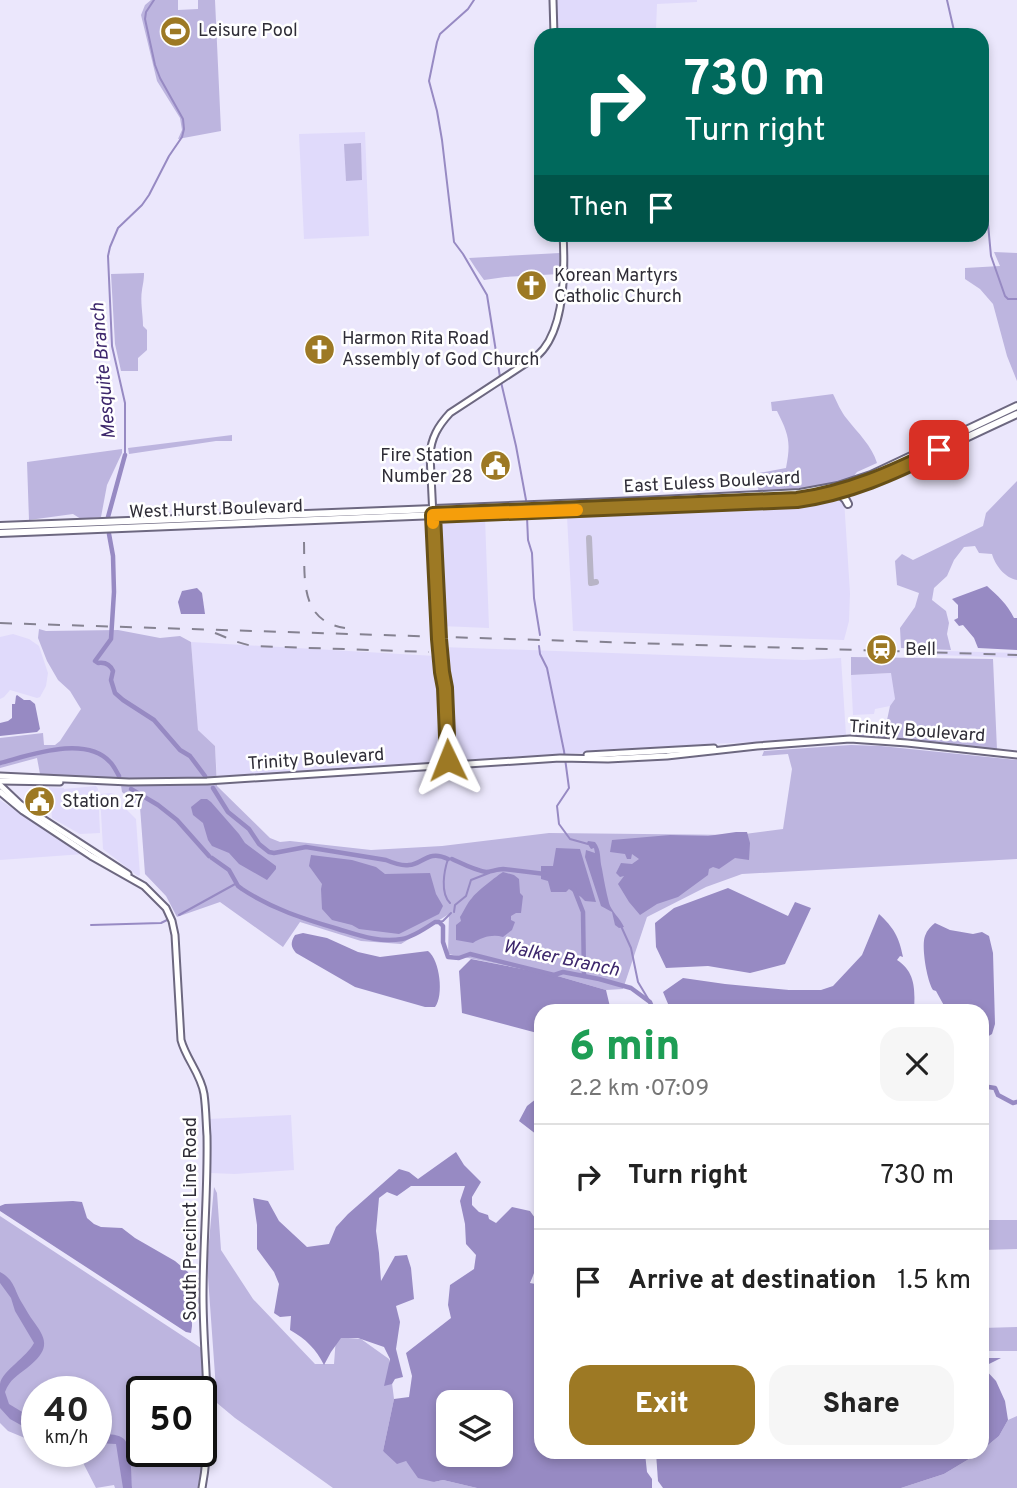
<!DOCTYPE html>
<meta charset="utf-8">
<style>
body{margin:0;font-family:Overpass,sans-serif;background:#f6f6f6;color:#222;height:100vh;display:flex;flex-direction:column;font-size:26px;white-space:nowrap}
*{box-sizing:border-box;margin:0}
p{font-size:23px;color:#767676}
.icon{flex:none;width:38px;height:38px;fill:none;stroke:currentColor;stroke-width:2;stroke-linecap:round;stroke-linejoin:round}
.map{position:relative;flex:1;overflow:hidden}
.side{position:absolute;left:534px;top:1004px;width:455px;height:455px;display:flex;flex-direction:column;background:#fff;border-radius:21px;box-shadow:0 4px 10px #0003}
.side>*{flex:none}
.top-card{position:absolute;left:534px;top:28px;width:455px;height:214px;border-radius:21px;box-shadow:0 4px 10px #0003;background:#00695c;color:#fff;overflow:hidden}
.fabs{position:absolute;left:436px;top:1390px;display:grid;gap:14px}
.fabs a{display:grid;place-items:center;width:77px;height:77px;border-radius:14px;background:#fff;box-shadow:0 4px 10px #0003;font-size:35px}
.speed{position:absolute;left:21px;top:1376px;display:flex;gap:14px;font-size:35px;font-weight:700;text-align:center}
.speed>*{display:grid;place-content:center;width:91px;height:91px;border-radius:50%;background:#fff;box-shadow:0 4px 10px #0003;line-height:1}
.speed small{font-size:18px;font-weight:400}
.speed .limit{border:4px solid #111;border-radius:10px;background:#fff;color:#111}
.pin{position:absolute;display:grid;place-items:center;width:60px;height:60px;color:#fff;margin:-30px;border-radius:14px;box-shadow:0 4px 10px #0006}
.me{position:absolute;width:77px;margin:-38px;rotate:358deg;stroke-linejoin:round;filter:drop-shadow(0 0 5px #0008)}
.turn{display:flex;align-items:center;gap:24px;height:147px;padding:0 35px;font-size:32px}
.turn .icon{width:91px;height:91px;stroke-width:2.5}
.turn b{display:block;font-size:49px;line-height:60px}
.then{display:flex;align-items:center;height:66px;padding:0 35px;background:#0003;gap:14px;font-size:26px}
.round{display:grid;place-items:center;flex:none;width:74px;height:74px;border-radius:21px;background:#f6f6f6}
.summary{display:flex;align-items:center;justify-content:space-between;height:119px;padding:0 35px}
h1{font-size:42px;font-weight:800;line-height:52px;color:#1e9e55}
.action{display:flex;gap:14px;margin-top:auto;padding:14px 35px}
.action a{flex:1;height:80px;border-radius:21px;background:#9d7924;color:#fff;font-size:28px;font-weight:800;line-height:80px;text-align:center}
.action a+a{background:#f6f6f6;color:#222}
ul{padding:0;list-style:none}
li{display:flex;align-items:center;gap:21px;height:105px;padding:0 35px;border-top:2px solid #e0e0e0}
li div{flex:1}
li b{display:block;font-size:26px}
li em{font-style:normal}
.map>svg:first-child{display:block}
</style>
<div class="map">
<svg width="1017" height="1488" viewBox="0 0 1017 1488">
<rect width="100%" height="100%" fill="#ebe7fc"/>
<g fill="#e0dafb">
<polygon points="556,0 697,0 697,2 657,4 656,30 557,34"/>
<polygon points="365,132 369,236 304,239 299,134"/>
<polygon points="839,497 844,499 850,593 849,621 844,640 573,631 567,516 754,508 808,504"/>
<polygon points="485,518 489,628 441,626 437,520"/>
<polygon points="13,634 29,639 39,646 48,673 46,686 40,697 37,698 10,690 4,697 0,699 0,637"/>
<polygon points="191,642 435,656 443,762 217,777 215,746 198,730"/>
<polygon points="442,647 804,660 841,658 846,735 843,737 778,741 709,744 452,762 448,692 444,669"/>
<polygon points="912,650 1017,653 1017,658 912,654"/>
<polygon points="892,673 895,699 890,706 875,709 874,714 853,715 851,675"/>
<polygon points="96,786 98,789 100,833 80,834 52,818 49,787 64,788 64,789"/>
<polygon points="111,793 115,794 117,797 118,807 123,806 136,819 140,875 138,876 103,849 100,794"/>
<polygon points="0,800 42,828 84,854 0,860"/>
<polygon points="291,1115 294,1170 235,1174 210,1173 208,1119"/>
</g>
<g fill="#bdb5df" fill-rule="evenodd">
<polygon points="151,0 178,0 178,10 198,9 198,0 215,0 221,131 178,139 182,130 180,118 157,81 141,15 145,5"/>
<polygon points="361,143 362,180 346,181 344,144"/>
<polygon points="994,252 1017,253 1017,381 1007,356 993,304 980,289 965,279 965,268 1000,266"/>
<path d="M560,253V274L505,277L484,280C479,273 474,266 469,258Z"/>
<path d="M144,273C144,280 143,284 142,290C140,301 143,315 143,326L147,330V350L138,358V371H121L115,344L111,274Z"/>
<path d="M833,394C837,402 841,412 847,419C858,433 872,446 877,463L857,472L853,477L838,482L805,488L758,492L759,473L786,468C791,442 789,435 777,411H772L771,402Z"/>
<polygon points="232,435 232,441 216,441 129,454 128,448"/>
<polygon points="122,449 122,453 107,485 101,517 81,519 73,514 29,520 27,462"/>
<path d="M1017,481V580C1005,578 995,565 992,554L979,553L975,546L964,547L954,560L947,576L934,588L932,600L946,611L949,623L947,634L951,650L901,648L900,628L915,607L919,593L897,585L895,561L902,554L913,560L983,526L986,513Z"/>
<polygon points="39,629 46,631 118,630 160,638 180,636 191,642 198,730 215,746 217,786 270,838 280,842 290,841 371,850 442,846 549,833 737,835 783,829 792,769 788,754 762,756 764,751 851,745 881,746 1017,760 1017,859 742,874 706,887 647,917 623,989 606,990 554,975 448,954 449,914 401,944 361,941 300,922 283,947 220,902 177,917 166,896 145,874 140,807 122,792 120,779 40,774 37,758 0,768 0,738 43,733 44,745 55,745 60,741 81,709 70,691 58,680 47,661 38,638"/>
<polygon points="851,657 993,659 997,750 855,738 855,735 884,734 890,706 895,699 891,673 851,675"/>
<polygon points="214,1187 217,1193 221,1250 253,1299 315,1364 334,1364 336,1337 361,1339 389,1359 394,1399 383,1451 406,1461 434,1482 443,1480 477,1488 333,1488 235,1418 217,1403 207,1263"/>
<path d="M0,1216L201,1348L206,1437L198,1488H115L114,1485L96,1488L78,1453L62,1451H96V1391H37V1443L8,1431L0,1423ZM142,1391H201V1451H142Z"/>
<polygon points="982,1220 1017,1220 1017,1249 982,1250"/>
<polygon points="1017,1327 1017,1351 982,1351 982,1328"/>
<polygon points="1017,1416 1017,1488 901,1488 944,1474 979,1453 982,1452 982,1450 999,1436 1008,1420"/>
</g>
<g fill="#978ac3" fill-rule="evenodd">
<path d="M987,586C998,596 1007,604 1014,618H1017V650L978,648L974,638L963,625L959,626L954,620L958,618V605L952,599Z"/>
<polygon points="197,588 202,593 205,614 181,614 178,602 182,591"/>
<polygon points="17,695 24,700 30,700 35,704 40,729 37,732 0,736 0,723 8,721 12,718 12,704 15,704 16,696"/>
<polygon points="201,799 207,799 211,802 239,834 245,843 276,866 276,869 267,880 239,864 229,853 212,846 208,840 203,823 193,815 191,807"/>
<polygon points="736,832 747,832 750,843 749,860 735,858 719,869 713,867 709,869 708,875 678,897 657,904 640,915 629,902 618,884 624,876 620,877 616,873 621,863 632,864 639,859 632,854 631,859 627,859 625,854 610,852 612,840 670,835 708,836"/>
<path d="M588,841L595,842C602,851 599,858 602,869C604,880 606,892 609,903C611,911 620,918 624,927L619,928L615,925L612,912L601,906L585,857L586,850L595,853L594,848L591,849L587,843Z"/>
<polygon points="556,848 580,849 596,902 585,901 581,897 569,889 566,892 551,892 548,881 541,879 541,866 553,866"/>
<polygon points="311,855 352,860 376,867 385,874 430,873 436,894 443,906 439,914 399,934 359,929 352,925 332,920 322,909 321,889 322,884 309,866"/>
<path d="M503,872L514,875L519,879L520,893L523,896L521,913H516L511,916V920L515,922L512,930L503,937C493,934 482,937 473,943L456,940V925L461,921L460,917C464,911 467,903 472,898C475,893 498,875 503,872Z"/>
<polygon points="728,888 788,916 795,902 811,908 785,964 750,973 708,966 666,968 656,947 655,923 674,908"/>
<path d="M879,914C894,928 899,937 903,957L900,956L897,960C916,972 915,991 914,1011H671L663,992L683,978L725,984L789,990H821L833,986L862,955Z"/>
<path d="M935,923L950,930L973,934L982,932L989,936L993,953L995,1024L992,1034L982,1040V1012L947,1011L936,991L933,990C927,981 921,946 925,936C927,930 931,926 935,923Z"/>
<path d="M303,933L327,938L358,952L380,957L428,951C440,960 444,996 435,1007H425L355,987L296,953C291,947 290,943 295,935Z"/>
<polygon points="471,959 554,975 606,990 611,1011 541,1012 541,1034 462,1013 459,971"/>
<polygon points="541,1095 541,1138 519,1121 527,1106"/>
<path d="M456,1152L464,1165L481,1182L472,1197V1205L479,1212L488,1215L489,1219L496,1223L512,1207L530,1211L535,1218L541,1222C541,1245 540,1261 530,1283L541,1285V1452L645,1453L647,1472L652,1479V1488H477L443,1480L434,1482L418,1478L406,1461L397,1464L383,1451L394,1399L409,1397L412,1376L406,1353L451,1318L448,1305L450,1285L474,1269L476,1255L466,1244L465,1224L460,1201L465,1186H411L397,1196L387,1192L379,1198L376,1231L379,1253L381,1281L395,1256L407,1255L411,1268L414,1299L396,1306L400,1322L396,1349L403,1377L395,1379L392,1384L384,1386L390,1359L384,1347L358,1338H341L331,1352L324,1365C316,1349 306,1339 290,1330L291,1316L280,1317L274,1313L279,1284L274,1272L257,1249V1225L253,1198L268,1201L279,1221L307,1247L329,1244L336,1227L348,1214L399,1169L409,1172L418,1179ZM448,1402H500V1454H448Z"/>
<polygon points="73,1201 82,1202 87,1218 94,1224 101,1227 122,1228 135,1238 175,1261 188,1272 191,1281 192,1326 191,1333 186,1332 0,1211 0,1206 5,1204"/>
<path d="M0,1272C15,1280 14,1290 22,1303C26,1309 29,1316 34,1322C49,1342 48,1351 27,1368C17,1376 10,1379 5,1392L9,1404L37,1421V1434L10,1419L0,1408C0,1400 0,1391 0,1384C2,1371 27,1357 34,1343L15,1311L11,1298L0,1283Z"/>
<polygon points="982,1358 1001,1358 983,1367 996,1381 1005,1401 1008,1420 999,1436 982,1450"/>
<path d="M96,1434C104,1434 117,1433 124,1439C132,1447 131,1476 132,1488H123L116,1444L96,1443Z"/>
<polygon points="656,1453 656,1452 979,1453 944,1474 901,1488 663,1488 658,1481"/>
</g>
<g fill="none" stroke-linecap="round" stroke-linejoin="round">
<g stroke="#978ac3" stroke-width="2">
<polyline points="474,0 468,9 440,34 437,42 429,81 437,111 442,140 454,242 463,254 487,295 500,377"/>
<polyline points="947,0 955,35"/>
<polyline points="982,160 991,256 1005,296 1008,299 1017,299"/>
<polyline points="501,382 516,446 526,500"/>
<polyline points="125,455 125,403 112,346 108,256 110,247 118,228 142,205 149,195 169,156 182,137 184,129 183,119 160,78 155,65 145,19 146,12 154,0"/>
<polyline points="527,517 528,540 532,553 534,598 540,635"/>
<polyline points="539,646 540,654 547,668 564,751 569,788 557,806 559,824 570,839 588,844"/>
<path d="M448,859C444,871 440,893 450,903"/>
<polyline points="454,912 455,905 466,896 471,880 489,873"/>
<polyline points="179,915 237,883"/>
<polyline points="439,922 443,921 451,913"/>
<polyline points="91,925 161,923 169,919"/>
<polyline points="621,926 631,948 638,982 650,1002"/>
</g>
<g stroke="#978ac3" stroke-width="4.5">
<polyline points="108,517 125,455"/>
<path d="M109,534L113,556L114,592L111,639L95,661L98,663C105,662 110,664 113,671L111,680L115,693L123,700L154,720L180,750L190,756L205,776"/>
<path d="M0,763C31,755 85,735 110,762C114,766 116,771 119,776"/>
<path d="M213,788L228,812L249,829L259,844L269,852L274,853L306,847L386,860C393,863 402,866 409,865C422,865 428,849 448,859"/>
<polyline points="131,789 158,805 177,820 209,856"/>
<path d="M212,858L229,870L238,886L242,889C272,909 304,919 338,929C358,935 379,943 402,939C413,937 426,928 435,922H439L443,926V942L448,957L459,958L470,954L554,975L563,972L599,979L631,988L650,1002L654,1012"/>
<path d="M452,859C463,864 474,870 486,872C491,872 497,869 503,869L545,874"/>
<polyline points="574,889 583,912 584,976"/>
<polyline points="982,1086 995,1088 998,1095 1013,1103 1017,1102"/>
</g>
<polyline stroke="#b8b4c6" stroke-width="6" points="589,538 591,583 596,582"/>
<defs>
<g id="secondary">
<polyline points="553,0 554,35"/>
<polyline points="587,755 714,748"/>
<path d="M448,765L445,689L442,672L439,639L430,455C431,438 438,426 450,413L537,356C566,331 565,269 563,234"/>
<polyline points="0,776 129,782 207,781 560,758 608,759 667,756 757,746 850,739 907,743 1017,755"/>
<polyline points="0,781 60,782"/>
<polyline points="0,785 20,804 128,874"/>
<path d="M0,792L23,811L91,856L144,886L166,908L172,921L175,935L181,1040C186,1059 201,1074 204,1094C206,1108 206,1122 207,1136C208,1190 203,1243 203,1296C203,1360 214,1425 202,1488"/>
</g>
<g id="primary">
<path d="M833,495C841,494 845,497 848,504"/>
<polyline points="0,526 639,501 800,493 838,486 871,475 1017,406"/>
<path d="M0,533L797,500C848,493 893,472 939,451C965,438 991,426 1017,414"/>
</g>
</defs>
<use href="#secondary" stroke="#6d6880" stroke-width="9"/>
<use href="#primary" stroke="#6d6880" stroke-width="10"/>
<use href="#secondary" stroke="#fff" stroke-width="5"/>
<use href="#primary" stroke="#fff" stroke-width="6"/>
<g stroke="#858291" stroke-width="2" stroke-dasharray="12 12" stroke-linecap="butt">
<path d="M304,542C305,578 299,621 345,628"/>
<polyline points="0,623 1017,655"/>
<path d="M215,633C228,638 239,644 254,646L429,652"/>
</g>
</g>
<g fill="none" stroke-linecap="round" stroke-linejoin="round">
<defs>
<path id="route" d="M448,760L445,688L442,672L439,639L433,515L797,500C848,493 893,473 939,450"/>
</defs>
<use href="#route" stroke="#664f17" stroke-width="18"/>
<use href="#route" stroke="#9d7924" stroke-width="12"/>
<polyline stroke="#f59e0b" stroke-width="12" points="433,523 433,515 577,510"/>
</g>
<defs>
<symbol id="stadium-disc" viewBox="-11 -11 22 22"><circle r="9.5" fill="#9d7924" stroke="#fff"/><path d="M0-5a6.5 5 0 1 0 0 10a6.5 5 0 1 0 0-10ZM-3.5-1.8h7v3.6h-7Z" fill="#fff"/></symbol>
<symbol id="church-disc" viewBox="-11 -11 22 22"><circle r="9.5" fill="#9d7924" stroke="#fff"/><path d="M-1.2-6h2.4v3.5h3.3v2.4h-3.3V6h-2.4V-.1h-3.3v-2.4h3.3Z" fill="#fff"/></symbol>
<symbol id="civic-disc" viewBox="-11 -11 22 22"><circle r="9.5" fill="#9d7924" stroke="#fff"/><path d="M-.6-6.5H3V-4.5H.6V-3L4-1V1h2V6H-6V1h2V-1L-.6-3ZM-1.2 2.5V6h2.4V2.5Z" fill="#fff"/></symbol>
<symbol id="station-disc" viewBox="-11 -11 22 22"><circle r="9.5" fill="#9d7924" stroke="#fff"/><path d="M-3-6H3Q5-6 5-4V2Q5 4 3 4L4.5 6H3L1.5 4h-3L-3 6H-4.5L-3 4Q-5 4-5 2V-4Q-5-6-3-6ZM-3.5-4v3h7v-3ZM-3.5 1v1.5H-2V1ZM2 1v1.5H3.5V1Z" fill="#fff"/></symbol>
</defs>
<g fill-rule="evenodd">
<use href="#stadium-disc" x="158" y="14" width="35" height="35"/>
<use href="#church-disc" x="514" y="268" width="35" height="35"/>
<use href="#church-disc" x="302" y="332" width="35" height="35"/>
<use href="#civic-disc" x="478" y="448" width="35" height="35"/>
<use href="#station-disc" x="864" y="632" width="35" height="35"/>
<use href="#civic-disc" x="22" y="784" width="35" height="35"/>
</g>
<g text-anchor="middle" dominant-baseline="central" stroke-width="5" stroke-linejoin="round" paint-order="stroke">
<g font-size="18" fill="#2f2d37" stroke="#fff" text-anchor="start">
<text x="198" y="31">Leisure Pool</text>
<text x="554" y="276">Korean Martyrs<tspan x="554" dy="21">Catholic Church</tspan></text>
<text x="342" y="339">Harmon Rita Road<tspan x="342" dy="21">Assembly of God Church</tspan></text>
<text x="473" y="456" text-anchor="end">Fire Station<tspan x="473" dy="21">Number 28</tspan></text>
<text x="905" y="650">Bell</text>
<text x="62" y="802">Station 27</text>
</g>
<g font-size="18" fill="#2f2d37" stroke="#fff">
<text transform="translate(712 483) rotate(-3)">East Euless Boulevard</text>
<text transform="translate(216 510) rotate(-2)">West Hurst Boulevard</text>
<text transform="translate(917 732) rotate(4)">Trinity Boulevard</text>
<text transform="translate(316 760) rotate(-4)">Trinity Boulevard</text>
<text transform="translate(191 1219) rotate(-90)">South Precinct Line Road</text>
</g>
<g font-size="19" font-style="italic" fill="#3d276c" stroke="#fff">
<text transform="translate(104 371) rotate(-95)">Mesquite Branch</text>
<text transform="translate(561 959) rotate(12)">Walker Branch</text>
</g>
</g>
</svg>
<div class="fabs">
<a><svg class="icon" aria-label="layers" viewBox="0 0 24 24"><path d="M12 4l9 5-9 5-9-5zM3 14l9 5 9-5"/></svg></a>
</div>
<div class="speed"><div>40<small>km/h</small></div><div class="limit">50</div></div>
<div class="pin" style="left:939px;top:450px;background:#d93025"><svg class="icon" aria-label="arrive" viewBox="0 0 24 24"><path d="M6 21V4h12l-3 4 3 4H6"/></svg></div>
<svg class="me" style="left:448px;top:760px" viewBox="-20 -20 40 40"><path d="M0-17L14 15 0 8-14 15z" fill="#9d7924" stroke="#fff" stroke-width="4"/></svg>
<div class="top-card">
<div class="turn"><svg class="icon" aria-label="right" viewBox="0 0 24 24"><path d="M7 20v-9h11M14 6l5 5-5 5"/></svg><div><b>730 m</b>Turn right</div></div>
<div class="then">Then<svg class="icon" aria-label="arrive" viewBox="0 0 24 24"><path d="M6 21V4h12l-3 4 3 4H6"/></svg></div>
</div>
<section class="side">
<div class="summary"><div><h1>6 min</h1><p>2.2 km · 07:09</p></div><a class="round"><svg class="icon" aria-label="close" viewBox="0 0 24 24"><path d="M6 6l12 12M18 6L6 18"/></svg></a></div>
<ul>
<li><svg class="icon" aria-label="right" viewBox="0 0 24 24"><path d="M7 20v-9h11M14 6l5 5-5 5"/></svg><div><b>Turn right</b></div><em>730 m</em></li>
<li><svg class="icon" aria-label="arrive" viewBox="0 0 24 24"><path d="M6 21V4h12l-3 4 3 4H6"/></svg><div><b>Arrive at destination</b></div><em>1.5 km</em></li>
</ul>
<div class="action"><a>Exit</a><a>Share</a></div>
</section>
</div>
